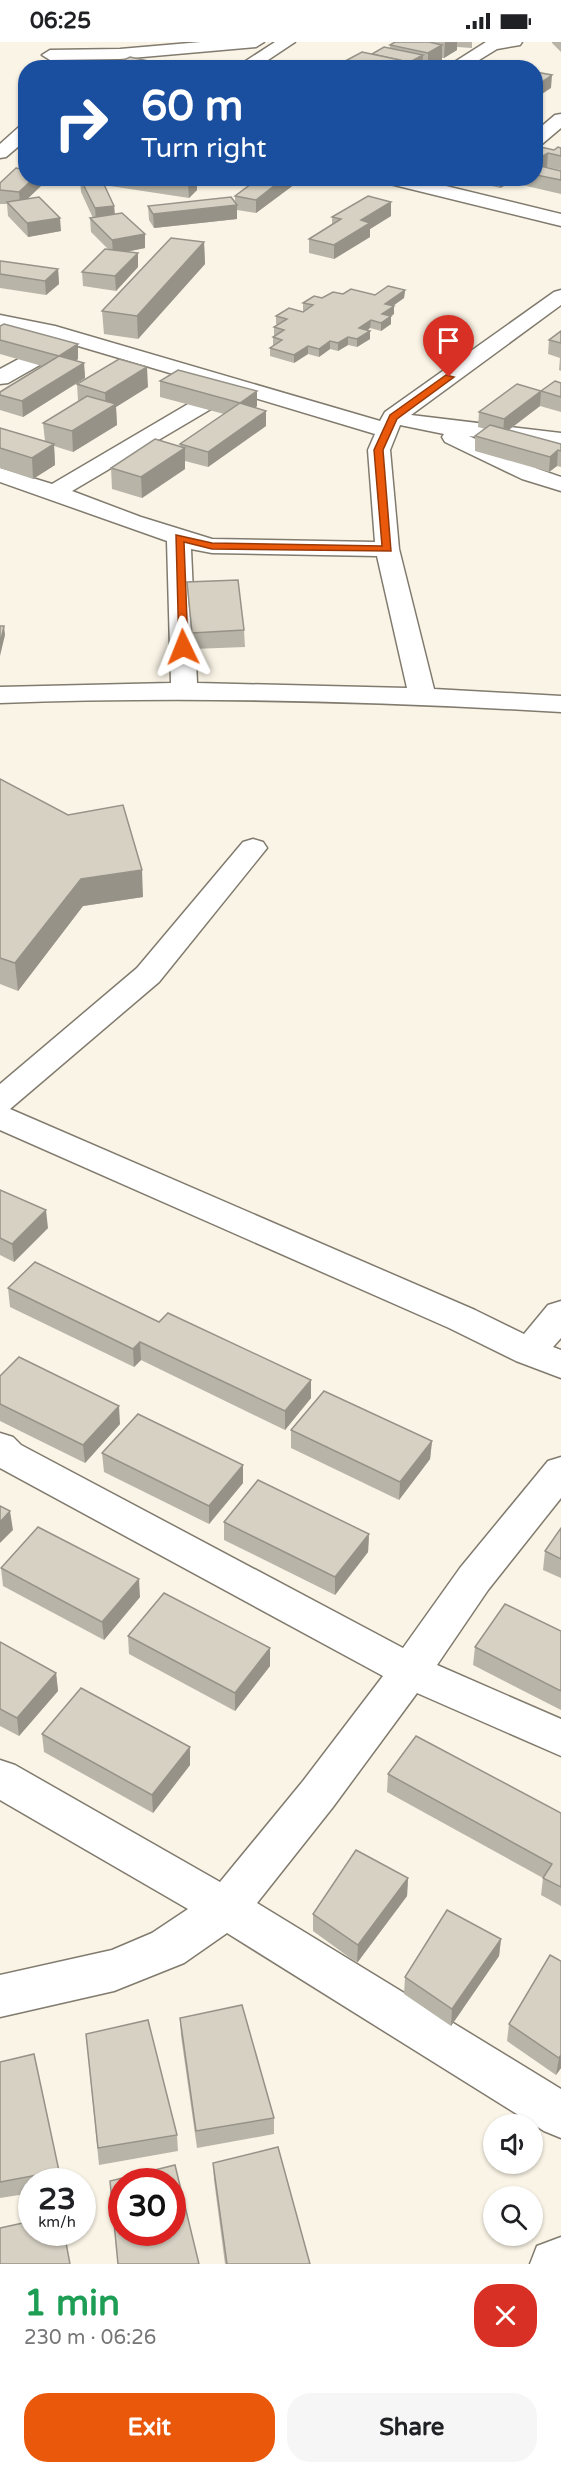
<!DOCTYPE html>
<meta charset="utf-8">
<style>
body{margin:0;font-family:"Varela Round",sans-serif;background:#f6f6f6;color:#202124;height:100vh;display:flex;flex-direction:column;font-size:22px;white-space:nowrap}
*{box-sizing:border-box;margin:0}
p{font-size:20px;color:#757577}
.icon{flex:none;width:33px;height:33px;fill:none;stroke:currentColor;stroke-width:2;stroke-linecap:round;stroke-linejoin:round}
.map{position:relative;height:2222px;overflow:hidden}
.panel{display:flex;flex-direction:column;background:#fff;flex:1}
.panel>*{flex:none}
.guide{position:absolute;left:18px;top:18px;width:525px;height:126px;border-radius:24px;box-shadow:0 2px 4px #0004;background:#1a4fa0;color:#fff;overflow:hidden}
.buttons{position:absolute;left:483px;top:2072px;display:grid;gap:12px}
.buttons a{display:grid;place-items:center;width:60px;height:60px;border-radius:50%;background:#fff;box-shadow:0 2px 4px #0004;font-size:30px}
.speed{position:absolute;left:18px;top:2126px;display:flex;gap:12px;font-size:30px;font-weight:700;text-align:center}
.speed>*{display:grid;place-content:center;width:78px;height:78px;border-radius:50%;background:#fff;box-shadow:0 2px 4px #0004;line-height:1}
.speed small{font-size:15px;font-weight:400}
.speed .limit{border:9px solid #d22;background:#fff;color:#111}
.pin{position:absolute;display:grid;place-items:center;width:51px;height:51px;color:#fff;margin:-62px -26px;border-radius:50% 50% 50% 0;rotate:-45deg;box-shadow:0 0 6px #0007}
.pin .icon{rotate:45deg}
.me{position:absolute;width:66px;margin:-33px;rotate:358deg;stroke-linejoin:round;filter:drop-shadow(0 0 4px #0008)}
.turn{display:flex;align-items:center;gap:21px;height:126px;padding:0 24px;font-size:27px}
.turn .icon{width:78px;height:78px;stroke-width:2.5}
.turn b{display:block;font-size:42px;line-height:51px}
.round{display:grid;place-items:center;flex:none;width:63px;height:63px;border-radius:24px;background:#f6f6f6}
.summary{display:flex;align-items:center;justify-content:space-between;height:102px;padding:0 24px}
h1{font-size:36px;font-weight:700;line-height:45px;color:#1e9e55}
.button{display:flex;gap:12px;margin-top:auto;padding:12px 24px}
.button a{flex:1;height:69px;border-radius:24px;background:#ea580c;color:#fff;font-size:24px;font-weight:700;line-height:69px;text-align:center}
.button a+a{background:#f6f6f6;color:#202124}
.status{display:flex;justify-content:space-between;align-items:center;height:42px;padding:0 30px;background:#fff;direction:ltr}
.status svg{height:16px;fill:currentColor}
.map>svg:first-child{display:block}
</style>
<div class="status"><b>06:25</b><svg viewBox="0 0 49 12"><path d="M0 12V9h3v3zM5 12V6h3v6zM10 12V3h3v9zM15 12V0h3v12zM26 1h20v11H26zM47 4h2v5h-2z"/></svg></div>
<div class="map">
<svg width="561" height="2222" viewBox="0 0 561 2222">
<rect width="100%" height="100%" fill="#faf4e6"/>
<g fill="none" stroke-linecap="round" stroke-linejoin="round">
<defs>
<g id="minor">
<polygon points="201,0 264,0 256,5 120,17 50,18 42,13 50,8 120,7"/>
<polygon points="275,0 295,0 256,26 235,26"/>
<polygon points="486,0 522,0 520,3 497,7 466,26 445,26"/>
<polygon points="561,72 561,86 542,102 536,103 536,89 555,73"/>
<polygon points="26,83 26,98 6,115 0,116 0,102 20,84"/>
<polygon points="379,136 413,136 561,172 561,184 382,140"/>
<path d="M561,248V263L411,373L561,391V405L469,394L538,427L561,435V449L522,437L445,400L442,395L444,392L400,383L390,408L399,507L434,647L561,654V670C374,659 187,654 0,661V645L171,641L167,499L0,440V426L52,442L217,345L75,303L8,341L0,342V327L56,297L0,285V273L55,284L380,379L385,370L554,250ZM238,351L375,392L368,408L375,500L212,497L141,475L72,449ZM191,507L212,511L377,514L407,646L197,641Z"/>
<polygon points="253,797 263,800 267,806 159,940 10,1067 475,1268 524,1292 548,1263 561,1259 561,1296 553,1305 561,1308 561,1336 516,1319 449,1286 0,1088 0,1042 137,926 243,800"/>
<polygon points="0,1391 13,1395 21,1403 403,1606 460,1526 548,1419 561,1415 561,1456 488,1548 437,1623 561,1677 561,1714 417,1651 333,1765 257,1861 561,2047 561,2096 544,2089 227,1891 184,1921 114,1949 0,1975 0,1933 112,1908 152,1891 188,1867 0,1758 0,1718 15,1723 220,1840 303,1739 383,1634 0,1426"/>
<polygon points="561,2195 561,2222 530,2222 537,2204"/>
</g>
</defs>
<use href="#minor" stroke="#807b6e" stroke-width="3"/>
<use href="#minor" fill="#fff" fill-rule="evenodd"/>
</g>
<g fill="#b8b4a8">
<polygon points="395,0 472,0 472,6 457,5 457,8 444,16 442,16 442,20 431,26 347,26 347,18 390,7 390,3"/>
<polygon points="552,0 561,0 561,10 552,1"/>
<polygon points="536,104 554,108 561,106 561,128 547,125 545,126 561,129 561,152 518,142 518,136 536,136"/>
<polygon points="26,136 42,136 42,143 28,156 61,189 28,195 8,174 7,162 0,162 0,141"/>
<polygon points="80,136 114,164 115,172 145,192 145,206 127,210 138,211 138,225 116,249 83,244 82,230 108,207 91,190 90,176 93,176 81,150"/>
<polygon points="110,136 197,136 197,148 189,156 110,144"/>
<polygon points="208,136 224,136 219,139"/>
<polygon points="259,136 295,136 295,142 256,171 237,168 237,177 154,186 149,178 148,164 235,161 235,154"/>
<polygon points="461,136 512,136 512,140 500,146"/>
<polygon points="391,174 370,187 370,195 334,217 309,211 309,197 332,183 332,175"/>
<polygon points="204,200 205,222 138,297 104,292 102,269"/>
<polygon points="0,219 58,227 59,242 46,253 0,246"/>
<polygon points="405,248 404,256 393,264 394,272 390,274 391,282 381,289 370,286 368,288 370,297 357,305 348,303 338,309 330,307 319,315 308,312 294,321 270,314 270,306 274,303 273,303 273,295 275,294 274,293 274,285 278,283 276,282 276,274 303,270 305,269 303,269 303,261 343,252 375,253"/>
<polygon points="0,284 78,317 76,319 84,321 85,336 23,375 0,368 0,350 42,324 0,312"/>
<polygon points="561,289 561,329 559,328 560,316 548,312 549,298"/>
<polygon points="160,339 257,349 257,364 255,366 266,384 208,425 185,419 185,427 142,456 112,447 111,426 180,405 180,402 224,372 160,355"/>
<polygon points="561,341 561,370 540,364 509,388 561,402 561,425 557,424 549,430 475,409 475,394 485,387 478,385 479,370 541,349"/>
<polygon points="77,342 148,345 116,365 117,383 73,410 54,404 55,423 33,437 0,426 0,386 45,399 43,381 78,359"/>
<polygon points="187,540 244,588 245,605 193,607 188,556"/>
<polygon points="0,737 143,855 83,864 18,949 0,942"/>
<polygon points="0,1148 48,1186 14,1220 0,1213"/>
<polygon points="8,1246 311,1356 285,1388 141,1318 134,1325 10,1265"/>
<polygon points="0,1334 120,1382 85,1421 0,1379"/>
<polygon points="291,1388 432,1399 430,1417 399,1458 291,1406"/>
<polygon points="102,1411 243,1441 209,1482 104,1430"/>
<polygon points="224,1480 369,1492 368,1510 335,1553 224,1498"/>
<polygon points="561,1486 561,1536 543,1528 545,1509"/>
<polygon points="1,1526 140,1555 104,1598 3,1544"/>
<polygon points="561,1589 561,1668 473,1623 475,1605"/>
<polygon points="128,1594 270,1624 235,1669 129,1612"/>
<polygon points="0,1600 56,1631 58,1649 19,1694 0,1684"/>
<polygon points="42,1692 190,1723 153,1771 44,1710"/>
<polygon points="388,1732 561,1771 561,1864 541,1853 543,1836 387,1750"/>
<polygon points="408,1836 407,1854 357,1921 313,1889 313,1872"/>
<polygon points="501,1897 499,1914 451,1984 404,1952 405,1935"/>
<polygon points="550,1913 561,2026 556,2033 507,1999 509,1982"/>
<polygon points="180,1976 274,2076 274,2092 197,2106 181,1994"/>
<polygon points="86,1992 177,2093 178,2109 99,2123"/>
<polygon points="0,2020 59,2129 60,2139 32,2139 32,2151 0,2156"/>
<polygon points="213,2121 310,2222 225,2222 214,2138"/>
</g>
<g fill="#969288">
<polygon points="445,0 457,0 457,8 444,16"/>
<polygon points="442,3 442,20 431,26 428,26 428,11"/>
<polygon points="423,13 422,26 408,26 408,21"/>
<polygon points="400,18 400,26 387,26"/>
<polygon points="552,33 551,46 536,56 536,44"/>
<polygon points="548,111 547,125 542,128 543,114"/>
<polygon points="34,136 42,136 42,143 20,164 19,150"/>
<polygon points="195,136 197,136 197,148 189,156 188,142"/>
<polygon points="284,136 295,136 295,142 256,171 256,158"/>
<polygon points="501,136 512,136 512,140 500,146"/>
<polygon points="391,160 391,174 370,187 370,195 334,217 334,203 361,178"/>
<polygon points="237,163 237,177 154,186 153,172"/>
<polygon points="114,164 115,178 96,180 95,166"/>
<polygon points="60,176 61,189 28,195 27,181"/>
<polygon points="145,192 145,206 113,212 112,198"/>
<polygon points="204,200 205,222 138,297 137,274"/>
<polygon points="138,211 138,225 116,249 115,234"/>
<polygon points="58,227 59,242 46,253 45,239"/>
<polygon points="405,248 404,256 384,270 385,262"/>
<polygon points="394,264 394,272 382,280 382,272"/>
<polygon points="391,274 391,282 381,289 381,281"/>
<polygon points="371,278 370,286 359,294 359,286"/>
<polygon points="370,289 370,297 357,305 357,297"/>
<polygon points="348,295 348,303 338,309 338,301"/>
<polygon points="330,299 330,307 319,315 319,307"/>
<polygon points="78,302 78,317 60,329 59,314"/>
<polygon points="308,304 308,312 294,321 294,313"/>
<polygon points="84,321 85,336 23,375 22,359"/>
<polygon points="147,325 148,345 116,365 117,383 73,410 72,389 106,368 105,351"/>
<polygon points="257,349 257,364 240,377 240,361"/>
<polygon points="541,349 540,364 503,392 504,377"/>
<polygon points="266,369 266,384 208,425 208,410"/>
<polygon points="54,402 55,423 33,437 32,416"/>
<polygon points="185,406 185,427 142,456 141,435"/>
<polygon points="558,408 557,424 549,430 550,415"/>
<polygon points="4,584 5,593 0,614 0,603"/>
<polygon points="142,828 143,855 83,864 18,949 15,921 81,837"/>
<polygon points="46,1168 48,1186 14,1220 12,1202"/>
<polygon points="140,1300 141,1318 134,1325 133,1307"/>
<polygon points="311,1338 311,1356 285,1388 285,1369"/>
<polygon points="119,1364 120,1382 85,1421 83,1403"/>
<polygon points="432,1399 430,1417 399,1458 400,1440"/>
<polygon points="243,1423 243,1441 209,1482 209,1464"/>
<polygon points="10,1469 13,1488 0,1501 0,1480"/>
<polygon points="369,1492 368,1510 335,1553 335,1535"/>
<polygon points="139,1537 140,1555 104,1598 102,1580"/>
<polygon points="270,1606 270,1624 235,1669 235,1651"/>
<polygon points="56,1631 58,1649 19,1694 17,1676"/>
<polygon points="190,1705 190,1723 153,1771 152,1753"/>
<polygon points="408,1836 407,1854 357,1921 358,1903"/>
<polygon points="501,1897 499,1914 451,1984 452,1967"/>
<polygon points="561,2013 561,2026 556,2033 559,2016"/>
</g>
<g fill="#d6d1c3" stroke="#969288" stroke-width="1.5" fill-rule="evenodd">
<polygon points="395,0 429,0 442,3 428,11 390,3"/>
<polygon points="384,5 423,13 408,21 400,20 400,18 372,12"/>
<polygon points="362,10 400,18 387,26 382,26 347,18"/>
<polygon points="130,15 180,26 107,26"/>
<polygon points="487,19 506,22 501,26 475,26"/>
<polygon points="536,30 552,33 536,44"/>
<polygon points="536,104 554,108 558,105 561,106 561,114 548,111 543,114 536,112"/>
<polygon points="536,123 561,129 561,138 536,133"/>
<polygon points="16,126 26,128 26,136 34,136 19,150 0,148 0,141"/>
<polygon points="80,136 101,136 114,164 95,166"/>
<polygon points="150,136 195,136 188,142"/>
<polygon points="259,136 284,136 256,158 235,154"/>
<polygon points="368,154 391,160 361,178 370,181 334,203 309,197 341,177 332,175"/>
<polygon points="39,155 60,176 27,181 7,160"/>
<polygon points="231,155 237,163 153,172 148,164"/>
<polygon points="122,171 145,192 112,198 90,176"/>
<polygon points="171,196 204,200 137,274 102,269"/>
<polygon points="105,207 138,211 115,234 82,230"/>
<polygon points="0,219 1,219 58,227 45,239 0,232"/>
<polygon points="388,244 405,248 385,262 394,264 382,272 391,274 381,281 371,278 359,286 370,289 357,297 348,295 338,301 330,299 319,307 308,304 294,313 270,306 282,298 273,295 284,288 274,285 287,277 276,274 289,266 303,270 313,263 303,261 314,254 322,256 333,250 343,252 351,247 375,253"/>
<polygon points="4,282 78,302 59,314 84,321 22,359 0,353 0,350 59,314 0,298 0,284"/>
<polygon points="561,289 561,301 549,298"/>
<polygon points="119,317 147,325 105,351 77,342"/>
<polygon points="178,328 257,349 240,361 160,339"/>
<polygon points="555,339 561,341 561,355 541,349"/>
<polygon points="517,342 541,349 504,377 479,370"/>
<polygon points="87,354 116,362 72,389 43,381"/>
<polygon points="240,361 266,369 208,410 180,402"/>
<polygon points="490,383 561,402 561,409 558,408 550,415 475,394"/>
<polygon points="0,386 54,402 32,416 0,406"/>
<polygon points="155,397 185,406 141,435 111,426"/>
<polygon points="238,538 244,588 192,591 187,540"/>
<polygon points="0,584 4,584 0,603"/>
<polygon points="0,737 68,773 123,763 142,828 81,837 15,921 0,916"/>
<polygon points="0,1148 46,1168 12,1202 0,1196"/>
<polygon points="35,1220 159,1280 168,1271 311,1338 285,1369 140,1300 133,1307 8,1246"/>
<polygon points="19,1315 119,1364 83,1403 0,1362 0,1334"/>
<polygon points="324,1349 432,1399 400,1440 291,1388"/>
<polygon points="138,1372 243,1423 209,1464 102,1411"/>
<polygon points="258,1438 369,1492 335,1535 224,1480"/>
<polygon points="0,1464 10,1469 0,1480"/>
<polygon points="38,1485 139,1537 102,1580 1,1526"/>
<polygon points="561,1486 561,1517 545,1509"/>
<polygon points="164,1551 270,1606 235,1651 128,1594"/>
<polygon points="505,1562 561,1589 561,1649 475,1605"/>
<polygon points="0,1600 56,1631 17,1676 0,1667"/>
<polygon points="81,1646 190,1705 152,1753 42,1692"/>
<polygon points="416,1694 561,1771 561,1845 543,1836 552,1822 388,1732"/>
<polygon points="356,1808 408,1836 358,1903 313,1872"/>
<polygon points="447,1868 501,1897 452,1967 405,1935"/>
<polygon points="550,1913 561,1919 561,2013 559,2016 509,1982"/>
<polygon points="242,1963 274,2076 196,2089 180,1976"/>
<polygon points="148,1978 177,2093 98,2106 86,1992"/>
<polygon points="34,2012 59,2129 0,2140 0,2020"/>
<polygon points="278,2105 310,2222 227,2222 213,2121"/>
<path d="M175,2123L199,2222H118L110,2139ZM122,2139H172V2190H122Z"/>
<polygon points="32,2179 32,2190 64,2190 70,2222 0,2222 0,2186"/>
</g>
<polygon fill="#ea580c" stroke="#983908" stroke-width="1.5" points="446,333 454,335 397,377 383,408 391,509 212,507 184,500 188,605 179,607 176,493 212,501 382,504 374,408 390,373"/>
</svg>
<div class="buttons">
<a><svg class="icon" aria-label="sound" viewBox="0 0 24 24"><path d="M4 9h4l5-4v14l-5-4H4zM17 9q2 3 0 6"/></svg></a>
<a><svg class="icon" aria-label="search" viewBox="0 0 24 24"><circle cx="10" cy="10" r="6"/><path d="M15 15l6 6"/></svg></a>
</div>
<div class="speed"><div>23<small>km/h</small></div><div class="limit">30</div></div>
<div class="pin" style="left:449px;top:335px;background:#d93025"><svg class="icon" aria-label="arrive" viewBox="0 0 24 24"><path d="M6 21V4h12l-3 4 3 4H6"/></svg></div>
<svg class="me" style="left:183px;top:605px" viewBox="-20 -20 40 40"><path d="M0-17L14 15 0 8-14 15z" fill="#ea580c" stroke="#fff" stroke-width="4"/></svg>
<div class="guide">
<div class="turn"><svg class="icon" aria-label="right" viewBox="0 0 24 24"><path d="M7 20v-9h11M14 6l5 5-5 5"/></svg><div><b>60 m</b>Turn right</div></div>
</div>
</div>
<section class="panel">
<div class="summary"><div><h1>1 min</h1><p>230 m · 06:26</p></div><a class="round" style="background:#d93025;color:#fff"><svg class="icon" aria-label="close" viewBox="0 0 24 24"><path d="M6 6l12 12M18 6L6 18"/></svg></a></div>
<div class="button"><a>Exit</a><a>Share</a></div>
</section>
